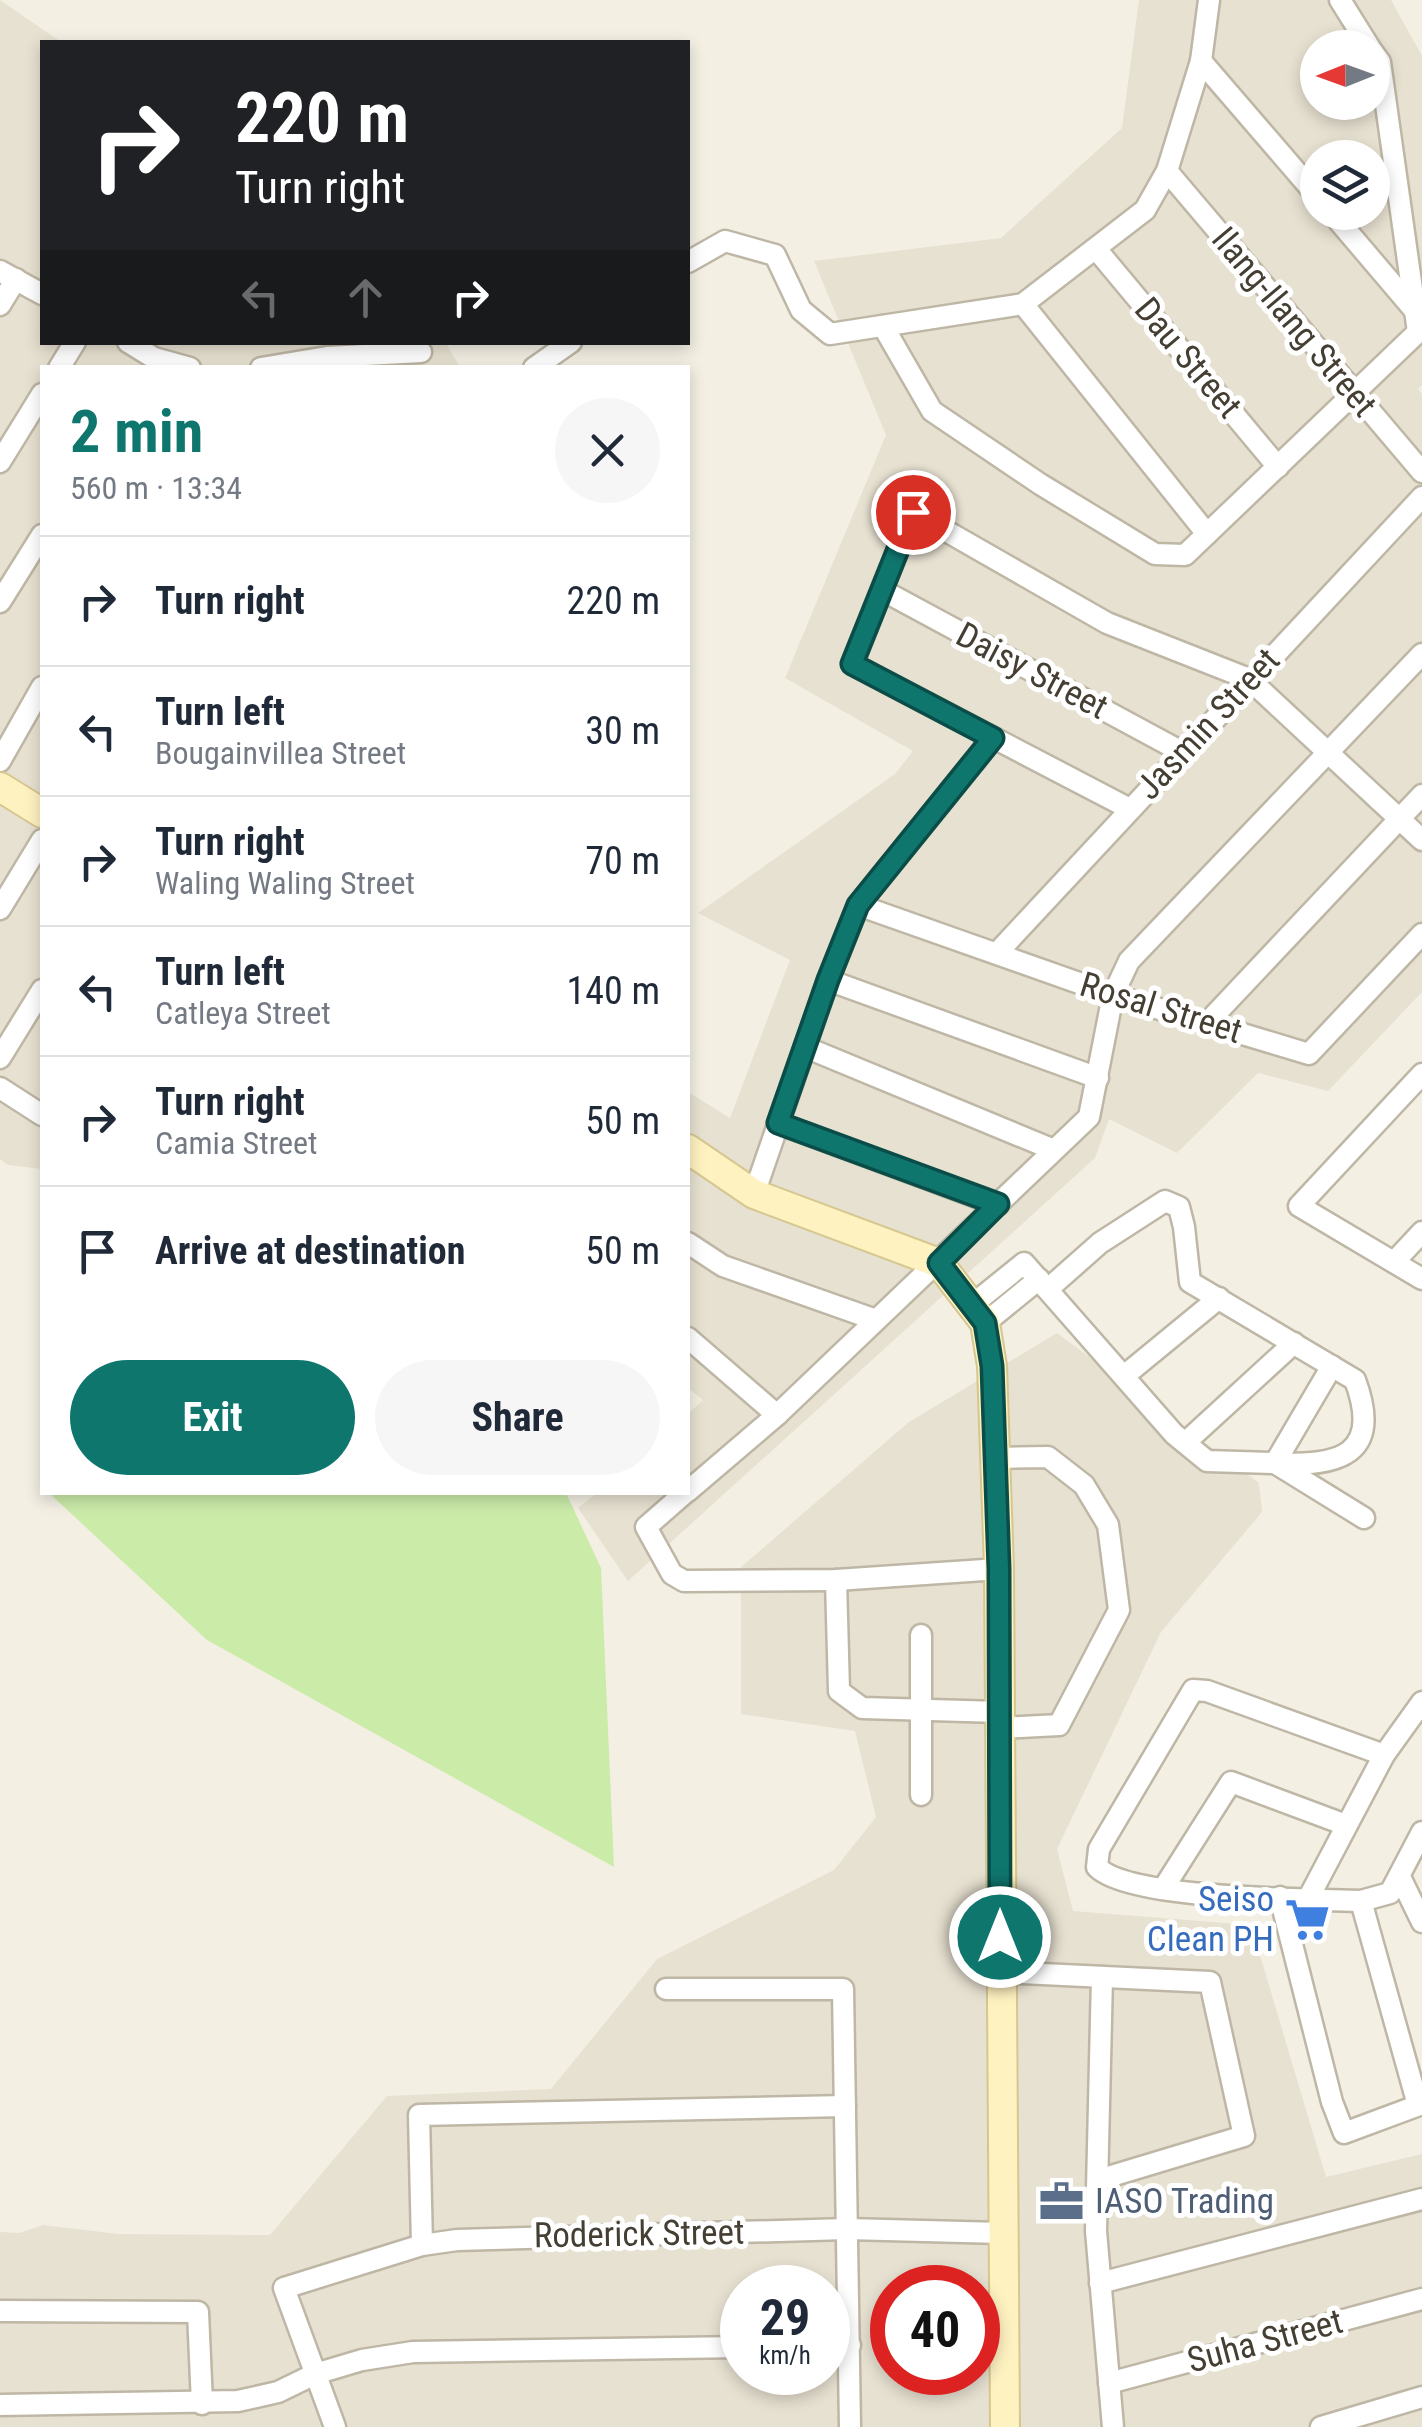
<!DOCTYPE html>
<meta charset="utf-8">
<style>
body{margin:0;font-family:"Roboto Condensed",sans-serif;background:#f6f6f7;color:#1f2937;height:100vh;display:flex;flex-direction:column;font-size:38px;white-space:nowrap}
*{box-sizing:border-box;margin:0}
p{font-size:32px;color:#747a83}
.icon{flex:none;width:55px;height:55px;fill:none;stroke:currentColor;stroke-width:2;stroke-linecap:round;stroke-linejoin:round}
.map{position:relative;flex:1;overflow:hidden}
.drawer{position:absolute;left:40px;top:365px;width:650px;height:1130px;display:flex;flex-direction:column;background:#fff;border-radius:0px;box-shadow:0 5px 15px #0003}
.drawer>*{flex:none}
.banner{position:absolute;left:40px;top:40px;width:650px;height:305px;border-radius:0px;box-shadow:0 5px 15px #0003;background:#202124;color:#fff;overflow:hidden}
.needle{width:65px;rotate:269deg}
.fabs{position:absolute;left:1300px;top:30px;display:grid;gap:20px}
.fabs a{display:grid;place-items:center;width:90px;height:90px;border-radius:50%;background:#fff;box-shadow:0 5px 15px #0003;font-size:50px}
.speed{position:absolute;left:720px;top:2265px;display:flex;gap:20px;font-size:50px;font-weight:700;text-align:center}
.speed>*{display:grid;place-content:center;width:130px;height:130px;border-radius:50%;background:#fff;box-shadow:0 5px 15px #0003;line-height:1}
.speed small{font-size:25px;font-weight:400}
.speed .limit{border:15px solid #d22;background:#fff;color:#111}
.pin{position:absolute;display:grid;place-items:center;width:85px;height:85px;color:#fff;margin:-42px;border:5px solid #fff;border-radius:50%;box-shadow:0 2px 10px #0007}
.me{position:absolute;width:110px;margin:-55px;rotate:0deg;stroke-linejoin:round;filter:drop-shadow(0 0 8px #0008)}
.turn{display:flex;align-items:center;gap:35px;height:210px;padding:0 30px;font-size:45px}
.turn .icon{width:130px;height:130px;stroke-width:2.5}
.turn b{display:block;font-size:70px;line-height:85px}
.lanes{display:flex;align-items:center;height:95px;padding:0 30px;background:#0003;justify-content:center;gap:50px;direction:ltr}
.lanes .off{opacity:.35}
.round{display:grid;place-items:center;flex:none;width:105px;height:105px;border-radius:52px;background:#f6f6f7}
.overview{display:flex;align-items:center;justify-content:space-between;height:170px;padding:0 30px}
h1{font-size:60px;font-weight:700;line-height:75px;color:#0f766e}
.action{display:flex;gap:20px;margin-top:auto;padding:20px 30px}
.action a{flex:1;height:115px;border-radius:60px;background:#0f766e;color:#fff;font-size:40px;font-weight:700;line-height:115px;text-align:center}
.action a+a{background:#f6f6f7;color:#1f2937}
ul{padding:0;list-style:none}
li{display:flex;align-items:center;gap:30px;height:130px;padding:0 30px;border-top:2px solid #e0e1e3}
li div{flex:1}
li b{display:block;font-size:38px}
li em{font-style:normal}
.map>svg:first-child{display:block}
</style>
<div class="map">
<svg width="1422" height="2427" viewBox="0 0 1422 2427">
<rect width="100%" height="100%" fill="#f3efe3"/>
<g fill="#e7e1d1" fill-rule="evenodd">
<polygon points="0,0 61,42 42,42 42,342 446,343 460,367 42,368 42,1169 8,1165 0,1159"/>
<path d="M1139,0H1391L1422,56V385L1418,389L1422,394V992L1328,1091L1258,1073L1177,1153L1109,1119L1095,1158L628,1581L578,1508L597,1493L688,1492V1414L703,1400L688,1388V1092L730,1118L790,960L698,913L895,774L913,751L785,678L886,435L814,261L1001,238L1122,128ZM1318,48H1372V102H1318ZM1318,158H1372V212H1318Z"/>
<path d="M1057,1333L1259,1483L1262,1512L1161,1632L1057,1849L1073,1911L1251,1925L1326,2177L1422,2154V2427H0V2232L19,2233L43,2225L118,2234L270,2235L387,2096L551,2089L657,1959L834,1870L876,1817L855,1731L741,1714V1567L909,1422ZM742,2288H828V2372H742ZM892,2288H978V2372H892Z"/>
</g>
<polygon fill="#cbeba9" points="49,1493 566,1493 601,1568 614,1867 207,1640"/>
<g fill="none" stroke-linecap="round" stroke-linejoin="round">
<defs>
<g id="street">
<polyline points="1340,0 1370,48"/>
<polyline points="1201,61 1318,197"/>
<polyline points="1167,171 1422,472"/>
<polyline points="1331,212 1416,312"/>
<polyline points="1097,250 1278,467"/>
<polyline points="688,262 725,241 775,255 801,310 830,334 1023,304 1145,210 1167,171 1201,61 1209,0"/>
<polyline points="0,271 42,294"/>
<polyline points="1023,304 1207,534"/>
<polyline points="0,305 16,279"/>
<polyline points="883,326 932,411 1040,484 1155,554 1185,555 1418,332 1380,62 1372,51"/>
<polyline points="128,342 154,358 190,368"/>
<polyline points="59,368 75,342"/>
<polyline points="261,368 327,357 421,352"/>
<polyline points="534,368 571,342"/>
<polyline points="0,462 42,394"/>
<polyline points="882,590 1182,752"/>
<polyline points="0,602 42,535"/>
<polyline points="0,761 42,687"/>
<polyline points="1130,809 852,664 913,512 1107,623 1249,679 1422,840"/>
<polyline points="858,905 1113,995 1309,1054 1422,934"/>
<polyline points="0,909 42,840"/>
<polyline points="997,953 1422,497"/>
<polyline points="828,980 1098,1078"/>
<polyline points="1207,1023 1422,795"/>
<polyline points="805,1047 1054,1150"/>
<polyline points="0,1058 42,990"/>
<polyline points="1422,1074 1299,1206 1422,1279"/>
<polyline points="0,1088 42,1115"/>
<polyline points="778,1123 998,1205"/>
<polyline points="754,1194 828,980 858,905 993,738"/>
<polyline points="688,1243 723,1266 876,1320"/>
<polyline points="1394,1262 1422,1232"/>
<path d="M1048,1289L1100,1243L1165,1201L1179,1207L1184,1227L1190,1282L1355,1380C1383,1455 1339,1467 1275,1463L1364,1518"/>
<polyline points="972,1305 1024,1263 1174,1434 1207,1461 1275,1463 1332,1366"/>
<polyline points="985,1323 1039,1279"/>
<polyline points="688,1338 777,1415"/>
<polyline points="1124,1376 1219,1298"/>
<polyline points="1186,1442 1294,1343"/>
<polyline points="996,1458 1048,1457 1084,1485 1108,1525 1119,1610 1059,1725 999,1728"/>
<polyline points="688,1491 777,1415 1089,1117 1113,995 1129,961 1422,654"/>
<polyline points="686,1492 646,1527 672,1574 684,1581 836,1580 999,1569"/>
<polyline points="836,1580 839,1691 862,1708 999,1712"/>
<polyline points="921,1635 921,1795"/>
<path d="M1384,1755L1207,1691L1193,1690L1099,1849L1097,1867C1129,1900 1309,1899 1361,1901L1390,1893L1422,1832"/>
<polyline points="1400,1877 1422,1922"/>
<polyline points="1163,1889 1231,1782 1346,1825"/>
<polyline points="1280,1897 1332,2102 1344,2133 1422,2104"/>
<polyline points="1308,1899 1384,1755 1422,1702"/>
<polyline points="1361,1901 1418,2105"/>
<polyline points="1000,1972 1210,1982 1244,2136 1098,2180"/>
<polyline points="1102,1977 1096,2231 1113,2427"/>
<polyline points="666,1989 843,1989 850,2427"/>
<polyline points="422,2245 419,2115 845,2106"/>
<polyline points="1100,2283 1422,2199"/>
<polyline points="0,2311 198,2312 202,2404"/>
<polyline points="828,2345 850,2345"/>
<polyline points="1109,2383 1422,2299"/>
<polyline points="0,2405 238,2401 278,2392 315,2374 362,2360 413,2352 742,2347"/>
<polyline points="335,2427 284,2288 422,2245 457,2240 847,2229 1001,2233"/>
<polyline points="1321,2427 1422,2397"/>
</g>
<g id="secondary">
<polyline points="0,787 42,813"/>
<polyline points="688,1149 754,1194 939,1263 985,1323 992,1366 999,1569 1005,2427"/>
</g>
</defs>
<use href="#street" stroke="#bfb7a5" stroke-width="25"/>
<use href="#secondary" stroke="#d6c68f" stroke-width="32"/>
<use href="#street" stroke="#fff" stroke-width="20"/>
<use href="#secondary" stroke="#fff2c1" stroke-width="28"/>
</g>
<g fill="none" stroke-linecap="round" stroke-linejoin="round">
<defs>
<polyline id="route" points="913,512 852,664 993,738 858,905 828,980 778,1123 998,1204 939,1263 985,1323 992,1366 999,1569 1000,1937"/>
</defs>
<use href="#route" stroke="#0a4d48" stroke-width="25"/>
<use href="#route" stroke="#0f766e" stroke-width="18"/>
</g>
<defs>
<symbol id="supermarket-bare" viewBox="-9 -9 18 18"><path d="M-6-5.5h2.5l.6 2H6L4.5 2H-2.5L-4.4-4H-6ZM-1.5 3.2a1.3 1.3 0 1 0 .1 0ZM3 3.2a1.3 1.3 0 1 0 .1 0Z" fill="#3f7fe0" stroke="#fff" stroke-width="2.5" paint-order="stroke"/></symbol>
<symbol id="office-bare" viewBox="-9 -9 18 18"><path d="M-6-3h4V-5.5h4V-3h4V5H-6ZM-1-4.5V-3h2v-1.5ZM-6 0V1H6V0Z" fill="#5c6f8a" stroke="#fff" stroke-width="2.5" paint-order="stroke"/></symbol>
</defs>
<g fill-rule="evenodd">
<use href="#supermarket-bare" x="1276" y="1888" width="63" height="63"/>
<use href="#office-bare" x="1030" y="2170" width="63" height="63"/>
</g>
<g text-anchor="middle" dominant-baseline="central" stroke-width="10" stroke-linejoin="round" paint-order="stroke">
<g font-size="35" fill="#453f33" stroke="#fff">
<text transform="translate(1294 322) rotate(50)">Ilang-Ilang Street</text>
<text transform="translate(1188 358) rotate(50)">Dau Street</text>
<text transform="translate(1032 671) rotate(28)">Daisy Street</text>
<text transform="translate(1208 724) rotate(-47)">Jasmin Street</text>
<text transform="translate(1161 1008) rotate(17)">Rosal Street</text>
<text transform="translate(639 2234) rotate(-1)">Roderick Street</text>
<text transform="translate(1265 2341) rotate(-15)">Suha Street</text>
</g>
<g font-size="35" fill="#366cbe" stroke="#fff" text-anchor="end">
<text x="1274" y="1899">Seiso<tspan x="1274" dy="40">Clean PH</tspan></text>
</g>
<g font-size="35" fill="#4e5e75" stroke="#fff" text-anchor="start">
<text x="1095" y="2201">IASO Trading</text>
</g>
</g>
</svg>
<div class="fabs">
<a><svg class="needle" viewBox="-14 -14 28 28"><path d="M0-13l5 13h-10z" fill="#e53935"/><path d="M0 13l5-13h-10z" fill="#747a83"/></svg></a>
<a><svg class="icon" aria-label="layers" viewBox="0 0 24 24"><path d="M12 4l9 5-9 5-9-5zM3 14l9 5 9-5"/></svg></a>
</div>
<div class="speed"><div>29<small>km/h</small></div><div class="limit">40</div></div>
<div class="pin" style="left:913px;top:512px;background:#d93025"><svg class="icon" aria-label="arrive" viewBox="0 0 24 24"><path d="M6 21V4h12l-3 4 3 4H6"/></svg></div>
<svg class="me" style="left:1000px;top:1937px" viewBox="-20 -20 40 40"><circle r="17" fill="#0f766e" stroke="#fff" stroke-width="3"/><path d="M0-11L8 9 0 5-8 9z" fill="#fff"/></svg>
<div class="banner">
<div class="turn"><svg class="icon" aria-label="right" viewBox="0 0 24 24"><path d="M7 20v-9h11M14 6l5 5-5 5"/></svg><div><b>220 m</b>Turn right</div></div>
<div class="lanes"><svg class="icon off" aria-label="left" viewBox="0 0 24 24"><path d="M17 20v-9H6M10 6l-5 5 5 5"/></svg><svg class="icon off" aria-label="ahead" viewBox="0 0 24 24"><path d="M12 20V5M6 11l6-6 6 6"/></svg><svg class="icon" aria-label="right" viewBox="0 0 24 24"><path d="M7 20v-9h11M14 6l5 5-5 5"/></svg></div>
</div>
<section class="drawer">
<div class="overview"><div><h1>2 min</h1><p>560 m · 13:34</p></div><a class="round"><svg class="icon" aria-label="close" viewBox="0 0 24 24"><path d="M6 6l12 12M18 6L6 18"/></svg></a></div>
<ul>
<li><svg class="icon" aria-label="right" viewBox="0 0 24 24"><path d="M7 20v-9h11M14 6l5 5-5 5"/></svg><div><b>Turn right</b></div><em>220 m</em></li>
<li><svg class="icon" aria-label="left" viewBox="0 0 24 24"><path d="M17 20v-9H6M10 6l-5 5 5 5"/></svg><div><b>Turn left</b><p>Bougainvillea Street</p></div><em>30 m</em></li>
<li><svg class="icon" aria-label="right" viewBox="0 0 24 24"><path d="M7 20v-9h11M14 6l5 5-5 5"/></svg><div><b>Turn right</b><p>Waling Waling Street</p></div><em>70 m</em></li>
<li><svg class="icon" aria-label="left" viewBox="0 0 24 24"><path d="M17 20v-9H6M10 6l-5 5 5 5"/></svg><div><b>Turn left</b><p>Catleya Street</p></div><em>140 m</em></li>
<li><svg class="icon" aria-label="right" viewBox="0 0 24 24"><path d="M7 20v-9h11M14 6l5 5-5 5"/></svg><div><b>Turn right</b><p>Camia Street</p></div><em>50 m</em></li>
<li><svg class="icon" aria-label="arrive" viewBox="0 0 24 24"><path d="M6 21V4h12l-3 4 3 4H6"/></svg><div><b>Arrive at destination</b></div><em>50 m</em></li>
</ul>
<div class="action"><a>Exit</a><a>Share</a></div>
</section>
</div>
